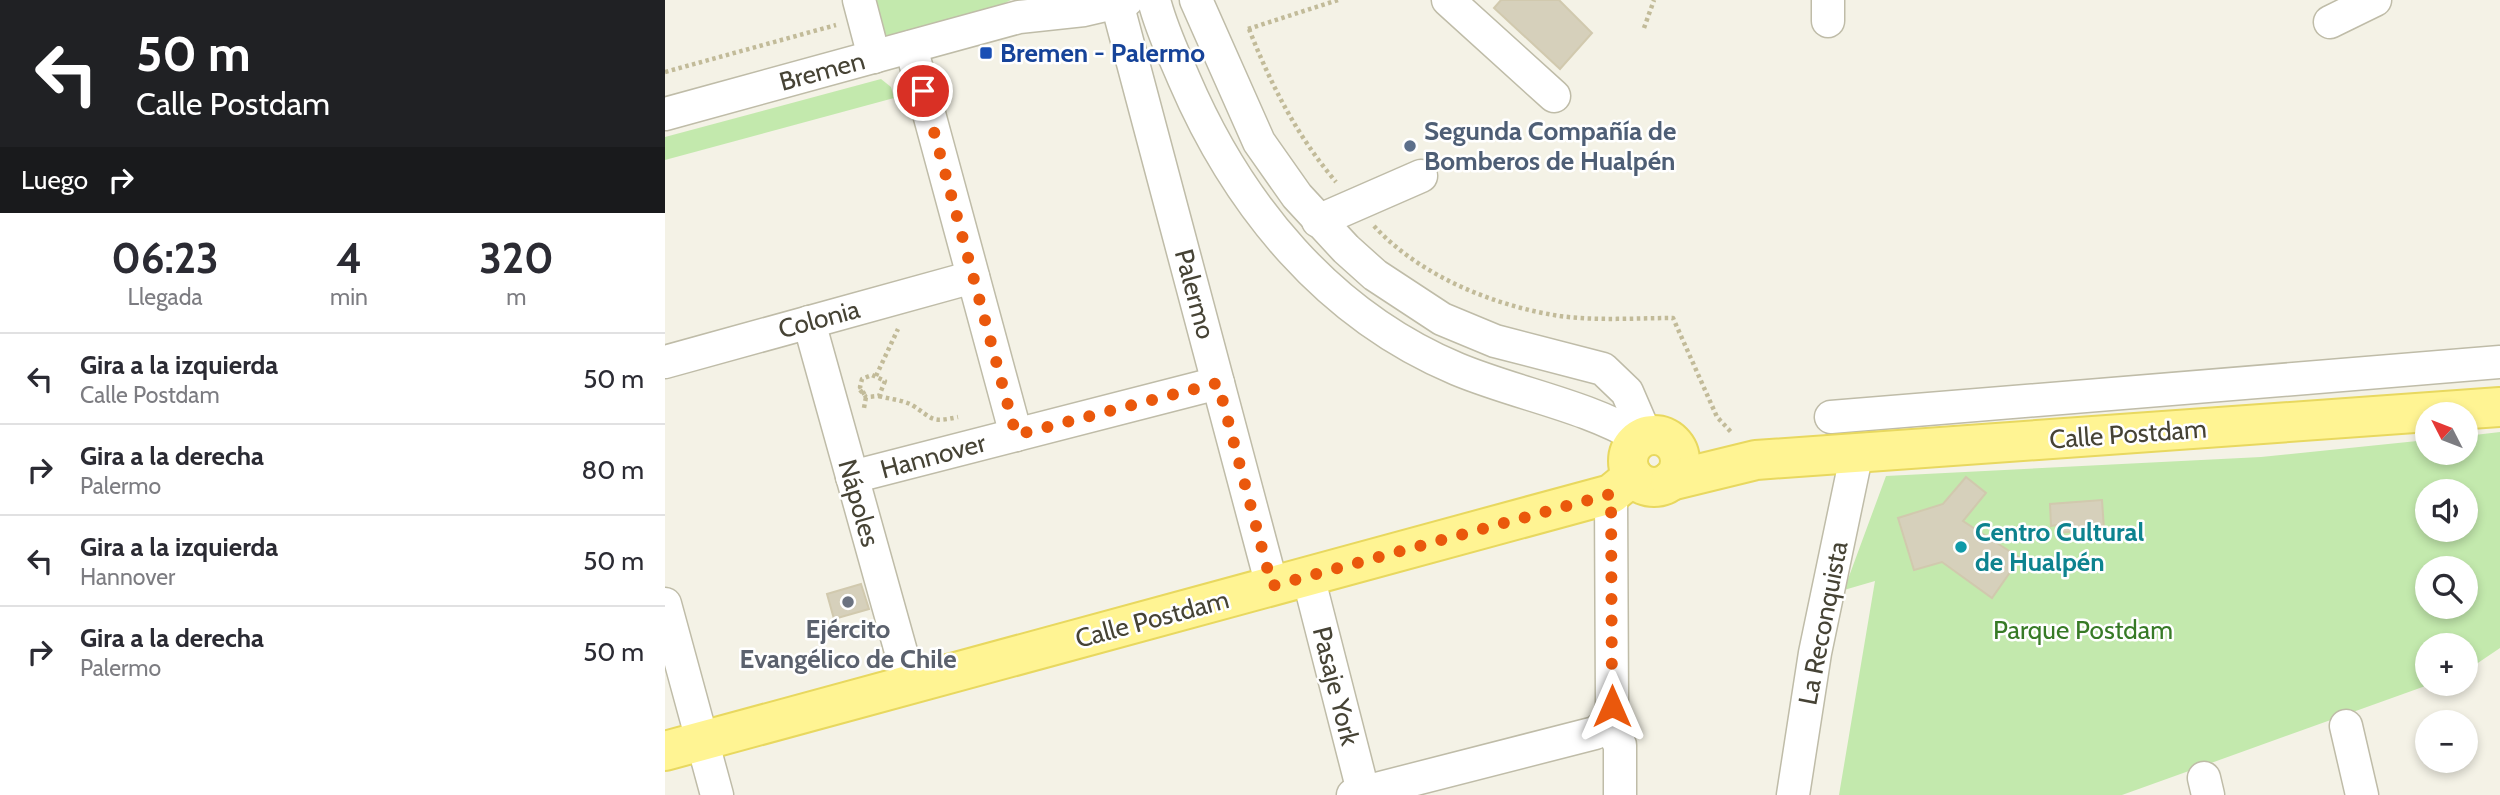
<!DOCTYPE html>
<html lang="es">
<meta charset="utf-8">
<style>
body{margin:0;font-family:Cabin,sans-serif;background:#f2f2f3;color:#2b2b33;height:100vh;display:flex;flex-direction:column;font-size:26px;white-space:nowrap}
*{box-sizing:border-box;margin:0}
p{font-size:23px;color:#7c7c81}
.icon{flex:none;width:38px;height:38px;fill:none;stroke:currentColor;stroke-width:2;stroke-linecap:round;stroke-linejoin:round}
.map{position:relative;flex:1;overflow:hidden}
.side{display:flex;flex-direction:column;background:#fff;width:665px}
.side>*{flex:none}
.banner{background:#202124;color:#fff;overflow:hidden}
.needle{width:46px;rotate:312deg}
.controls{position:absolute;left:1750px;top:402px;display:grid;gap:14px}
.controls a{display:grid;place-items:center;width:63px;height:63px;border-radius:50%;background:#fff;box-shadow:0 4px 10px #0003;font-size:35px}
.pin{position:absolute;display:grid;place-items:center;width:60px;height:60px;color:#fff;margin:-30px;border:4px solid #fff;border-radius:50%;box-shadow:0 2px 7px #0007}
.me{position:absolute;width:77px;margin:-38px;rotate:0deg;stroke-linejoin:round;filter:drop-shadow(0 0 5px #0008)}
.turn{display:flex;align-items:center;gap:24px;height:147px;padding:0 21px;font-size:32px}
.turn .icon{width:91px;height:91px;stroke-width:2.5}
.turn b{display:block;font-size:49px;line-height:60px}
.then{display:flex;align-items:center;height:66px;padding:0 21px;background:#0003;gap:14px;font-size:26px}
.eta{display:flex;justify-content:space-evenly;align-items:center;height:119px;text-align:center}
.eta b{font-size:42px;font-weight:700;line-height:49px}
ul{padding:0;list-style:none}
li{display:flex;align-items:center;gap:21px;height:91px;padding:0 21px;border-top:2px solid #e1e1e2}
li div{flex:1}
li b{display:block;font-size:26px}
li em{font-style:normal}
main{display:flex;flex:1;min-height:0}
.map>svg:first-child{display:block}
</style>
<main>
<section class="side">
<div class="banner">
<div class="turn"><svg class="icon" aria-label="left" viewBox="0 0 24 24"><path d="M17 20v-9H6M10 6l-5 5 5 5"/></svg><div><b>50 m</b>Calle Postdam</div></div>
<div class="then">Luego<svg class="icon" aria-label="right" viewBox="0 0 24 24"><path d="M7 20v-9h11M14 6l5 5-5 5"/></svg></div>
</div>
<div class="eta">
<div><b>06:23</b><p>Llegada</p></div>
<div><b>4</b><p>min</p></div>
<div><b>320</b><p>m</p></div>
</div>
<ul>
<li><svg class="icon" aria-label="left" viewBox="0 0 24 24"><path d="M17 20v-9H6M10 6l-5 5 5 5"/></svg><div><b>Gira a la izquierda</b><p>Calle Postdam</p></div><em>50 m</em></li>
<li><svg class="icon" aria-label="right" viewBox="0 0 24 24"><path d="M7 20v-9h11M14 6l5 5-5 5"/></svg><div><b>Gira a la derecha</b><p>Palermo</p></div><em>80 m</em></li>
<li><svg class="icon" aria-label="left" viewBox="0 0 24 24"><path d="M17 20v-9H6M10 6l-5 5 5 5"/></svg><div><b>Gira a la izquierda</b><p>Hannover</p></div><em>50 m</em></li>
<li><svg class="icon" aria-label="right" viewBox="0 0 24 24"><path d="M7 20v-9h11M14 6l5 5-5 5"/></svg><div><b>Gira a la derecha</b><p>Palermo</p></div><em>50 m</em></li>
</ul>
</section>
<div class="map">
<svg width="1835" height="795" viewBox="0 0 1835 795">
<rect width="100%" height="100%" fill="#f4f2e6"/>
<g fill="#c3e9ad" fill-rule="evenodd">
<polygon points="205,0 346,0 324,11 214,39"/>
<polygon points="216,79 226,87 229,98 0,160 0,137"/>
<path d="M1835,432V648L1801,671V646H1762V684H1766L1457,795H1174L1210,581L1179,590L1221,476L1596,457L1762,440V453H1801V436ZM1762,492H1801V530H1762ZM1762,569H1801V607H1762Z"/>
</g>
<g fill="#d6d0bb" stroke="#d1c9ae" stroke-width="2">
<polygon points="836,0 894,0 927,33 895,69 829,8"/>
<polygon points="1301,477 1321,493 1298,521 1355,558 1327,598 1277,562 1249,570 1233,518 1278,504"/>
<polygon points="1437,500 1439,529 1392,533 1392,525 1386,526 1385,504"/>
<polygon points="196,584 204,609 169,619 162,594"/>
</g>
<g fill="none" stroke-linecap="round" stroke-linejoin="round">
<defs>
<g id="minor">
<polyline points="194,0 209,57"/>
<path d="M489,0C496,28 508,53 519,79C573,205 663,315 792,369C852,394 920,405 975,438"/>
<polyline points="531,0 594,142 632,196 681,249 710,275 777,319 830,341 938,369 962,392 981,436"/>
<polyline points="783,0 889,96"/>
<polyline points="452,3 607,586"/>
<polyline points="1163,21 1163,0"/>
<polyline points="1665,22 1710,0"/>
<polyline points="246,47 351,435"/>
<polyline points="0,114 354,17 419,10 462,0"/>
<polyline points="653,221 756,176"/>
<polyline points="144,322 245,684"/>
<polyline points="0,362 308,277"/>
<polyline points="1166,417 1835,362"/>
<polyline points="187,477 553,383"/>
<polyline points="643,576 699,795"/>
<polyline points="0,604 52,795"/>
<polyline points="943,723 947,706 946,494"/>
<polyline points="943,723 955,745 955,795"/>
<polyline points="1681,726 1697,795"/>
<polyline points="1539,778 1543,795"/>
<polyline points="688,795 930,733 943,723"/>
<polyline points="1128,795 1150,653 1192,452"/>
</g>
<g id="major">
<circle cx="989" cy="461" r="26"/>
<polyline points="1005,481 1091,460 1835,407"/>
<polyline points="0,751 946,494 968,476"/>
</g>
</defs>
<use href="#minor" stroke="#bfbca8" stroke-width="35"/>
<use href="#major" stroke="#e8d85f" stroke-width="42"/>
<g stroke="#c2bb99" stroke-width="4.5" stroke-dasharray="3.5 3.5" stroke-linecap="butt">
<polyline points="979,28 989,0"/>
<polyline points="583,29 673,0"/>
<path d="M584,29C606,85 632,136 671,182"/>
<polyline points="0,72 171,25"/>
<path d="M709,226C755,276 829,306 895,316C932,321 971,318 1008,318L1052,417L1067,433"/>
<polyline points="211,376 233,329"/>
<polyline points="195,390 201,397 214,396 220,381 207,375 197,379 195,387 201,397 199,408"/>
<path d="M214,396C224,399 238,400 247,405C269,419 265,423 293,417"/>
</g>
<use href="#minor" stroke="#fff" stroke-width="32"/>
<use href="#major" stroke="#fff493" stroke-width="38"/>
</g>
<g fill="none" stroke-linecap="round" stroke-linejoin="round">
<polyline stroke="#ea580c" stroke-width="12" stroke-dasharray="0 21.6" points="258,91 351,435 553,383 607,586 946,494 947,706"/>
</g>
<rect fill="#1a4fb4" stroke="#fff" stroke-width="2.5" x="314" y="46" width="14" height="14" rx="3.5"/>
<circle fill="#5c6f8a" stroke="#fff" stroke-width="2.5" cx="745" cy="146" r="7"/>
<circle fill="#0f9aa8" stroke="#fff" stroke-width="2.5" cx="1296" cy="547" r="7"/>
<circle fill="#6b7280" stroke="#fff" stroke-width="2.5" cx="183" cy="602" r="7"/>
<g text-anchor="middle" dominant-baseline="central" stroke-width="5" stroke-linejoin="round" paint-order="stroke">
<g font-size="26" font-weight="bold" fill="#164399" stroke="#fff" text-anchor="start">
<text x="335" y="53">Bremen - Palermo</text>
</g>
<g font-size="26" fill="#464335" stroke="#fff">
<text transform="translate(157 71) rotate(-15)">Bremen</text>
<text transform="translate(530 294) rotate(75)">Palermo</text>
<text transform="translate(154 319) rotate(-15)">Colonia</text>
<text transform="translate(1463 434) rotate(-4)">Calle Postdam</text>
<text transform="translate(268 456) rotate(-15)">Hannover</text>
<text transform="translate(194 503) rotate(74)">Nápoles</text>
<text transform="translate(487 619) rotate(-15)">Calle Postdam</text>
<text transform="translate(1158 623) rotate(-79)">La Reconquista</text>
<text transform="translate(671 686) rotate(76)">Pasaje York</text>
</g>
<g font-size="26" font-weight="bold" fill="#4e5e75" stroke="#fff" text-anchor="start">
<text x="759" y="131">Segunda Compañía de<tspan x="759" dy="30">Bomberos de Hualpén</tspan></text>
</g>
<g font-size="26" font-weight="bold" fill="#0d838f" stroke="#fff" text-anchor="start">
<text x="1310" y="532">Centro Cultural<tspan x="1310" dy="30">de Hualpén</tspan></text>
</g>
<g font-size="26" font-weight="bold" fill="#5b616d" stroke="#fff">
<text x="183" y="629">Ejército<tspan x="183" dy="30">Evangélico de Chile</tspan></text>
</g>
<g font-size="26" fill="#377a26" stroke="#fff">
<text x="1418" y="630">Parque Postdam</text>
</g>
</g>
</svg>
<div class="controls">
<a><svg class="needle" viewBox="-14 -14 28 28"><path d="M0-13l5 13h-10z" fill="#e53935"/><path d="M0 13l5-13h-10z" fill="#7c7c81"/></svg></a>
<a><svg class="icon" aria-label="sound" viewBox="0 0 24 24"><path d="M4 9h4l5-4v14l-5-4H4zM17 9q2 3 0 6"/></svg></a>
<a><svg class="icon" aria-label="search" viewBox="0 0 24 24"><circle cx="10" cy="10" r="6"/><path d="M15 15l6 6"/></svg></a>
<a>+</a>
<a>−</a>
</div>
<div class="pin" style="left:258px;top:91px;background:#d93025"><svg class="icon" aria-label="arrive" viewBox="0 0 24 24"><path d="M6 21V4h12l-3 4 3 4H6"/></svg></div>
<svg class="me" style="left:947px;top:706px" viewBox="-20 -20 40 40"><path d="M0-17L14 15 0 8-14 15z" fill="#ea580c" stroke="#fff" stroke-width="4"/></svg>
</div>
</main>
